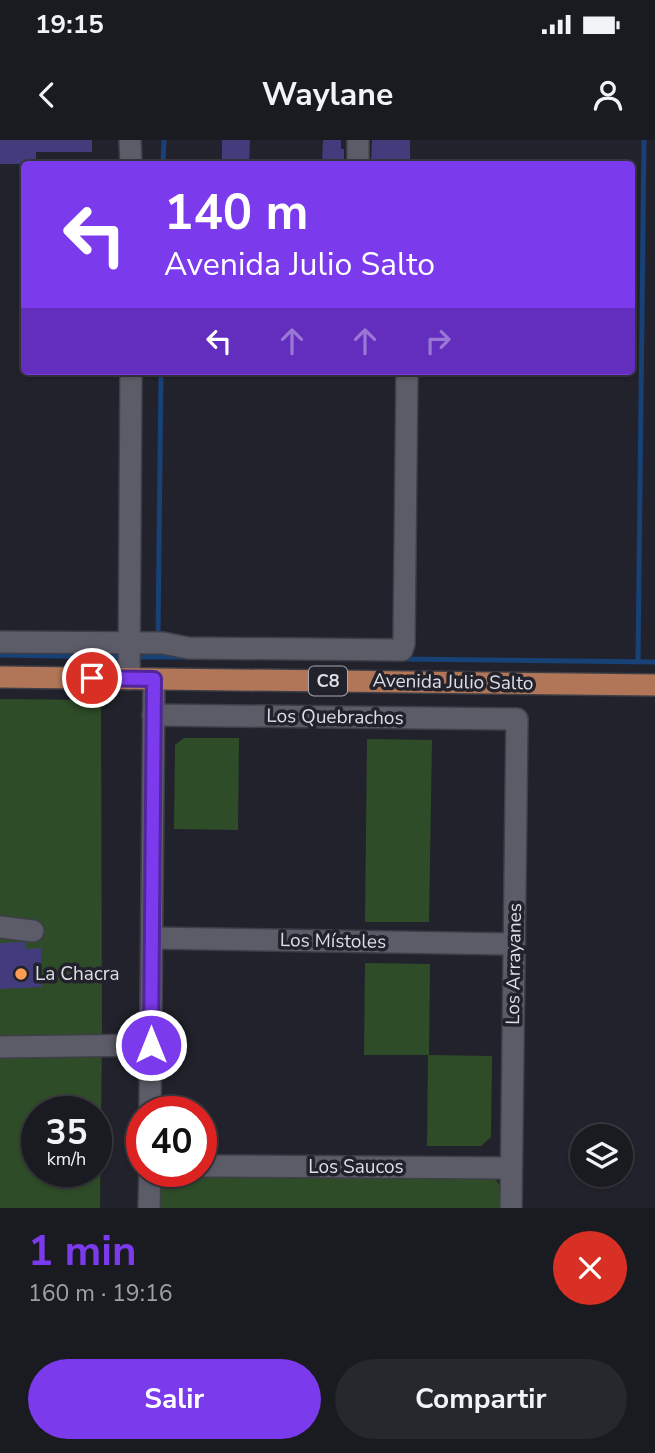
<!DOCTYPE html>
<html lang="es">
<meta charset="utf-8">
<style>
body{margin:0;font-family:"Nunito Sans",sans-serif;background:#27272e;color:#f1f3f6;height:100vh;display:flex;flex-direction:column;font-size:26px;white-space:nowrap}
*{box-sizing:border-box;margin:0}
p{font-size:23px;color:#9fa1a5}
.icon{flex:none;width:38px;height:38px;fill:none;stroke:currentColor;stroke-width:2;stroke-linecap:round;stroke-linejoin:round}
.map{position:relative;height:1068px;overflow:hidden}
.drawer{display:flex;flex-direction:column;background:#1a1a21;flex:1}
.drawer>*{flex:none}
.guide{position:absolute;left:21px;top:21px;width:614px;height:214px;border-radius:7px;box-shadow:0 2px 5px #0004,0 0 0 2px #38383f;background:#7c3aed;color:#fff;overflow:hidden}
.tools{position:absolute;left:570px;top:984px;display:grid;gap:14px}
.tools a{display:grid;place-items:center;width:63px;height:63px;border-radius:50%;background:#1a1a21;box-shadow:0 2px 5px #0004,0 0 0 2px #38383f;font-size:35px}
.speed{position:absolute;left:21px;top:956px;display:flex;gap:14px;font-size:35px;font-weight:700;text-align:center}
.speed>*{display:grid;place-content:center;width:91px;height:91px;border-radius:50%;background:#1a1a21;box-shadow:0 2px 5px #0004,0 0 0 2px #38383f;line-height:1}
.speed small{font-size:18px;font-weight:400}
.speed .limit{border:10px solid #d22;background:#fff;color:#111}
.pin{position:absolute;display:grid;place-items:center;width:60px;height:60px;color:#fff;margin:-30px;border:4px solid #fff;border-radius:50%;box-shadow:0 2px 7px #0007}
.me{position:absolute;width:77px;margin:-38px;rotate:0deg;stroke-linejoin:round;filter:drop-shadow(0 0 5px #0008)}
.turn{display:flex;align-items:center;gap:24px;height:147px;padding:0 28px;font-size:32px}
.turn .icon{width:91px;height:91px;stroke-width:2.5}
.turn b{display:block;font-size:49px;line-height:60px}
.lanes{display:flex;align-items:center;height:66px;padding:0 28px;background:#0003;justify-content:center;gap:35px;direction:ltr}
.lanes .off{opacity:.35}
.round{display:grid;place-items:center;flex:none;width:74px;height:74px;border-radius:37px;background:#27272e}
.overview{display:flex;align-items:center;justify-content:space-between;height:119px;padding:0 28px}
h1{font-size:42px;font-weight:700;line-height:52px;color:#7c3aed}
.cta{display:flex;gap:14px;margin-top:auto;padding:14px 28px}
.cta a{flex:1;height:80px;border-radius:42px;background:#7c3aed;color:#fff;font-size:28px;font-weight:700;line-height:80px;text-align:center}
.cta a+a{background:#27272e;color:#f1f3f6}
.status{display:flex;justify-content:space-between;align-items:center;height:49px;padding:0 35px;background:#1a1a21;direction:ltr}
.status svg{height:19px;fill:currentColor}
header{display:flex;justify-content:space-between;align-items:center;height:91px;padding:0 28px;background:#1a1a21;font-size:32px;font-weight:700}
.map>svg:first-child{display:block}
</style>
<div class="status"><b>19:15</b><svg viewBox="0 0 49 12"><path d="M0 12V9h3v3zM5 12V6h3v6zM10 12V3h3v9zM15 12V0h3v12zM26 1h20v11H26zM47 4h2v5h-2z"/></svg></div>
<header><svg class="icon" aria-label="back" viewBox="0 0 24 24"><path d="M15 5l-7 7 7 7"/></svg>Waylane<svg class="icon" aria-label="person" viewBox="0 0 24 24"><circle cx="12" cy="8" r="4"/><path d="M4 21q1-7 8-7t8 7"/></svg></header>
<div class="map">
<svg width="655" height="1068" viewBox="0 0 655 1068">
<rect width="100%" height="100%" fill="#22222c"/>
<g fill="#2e4c28" fill-rule="evenodd">
<path d="M0,559L93,560L101,568L102,896L100,1068H0ZM37,971H96V1031H37Z"/>
<polygon points="184,598 239,598 238,690 174,689 175,605"/>
<polygon points="367,599 432,600 429,782 365,782"/>
<polygon points="365,823 430,824 429,915 492,916 491,997 481,1006 427,1006 428,915 364,915"/>
<polygon points="173,1036 489,1037 496,1040 500,1046 500,1068 158,1068 160,1042 165,1037"/>
</g>
<g fill="none" stroke-linecap="round" stroke-linejoin="round">
<g stroke="#174177" stroke-width="5">
<polyline points="163,24 164,0"/>
<polyline points="158,497 161,231"/>
<polyline points="0,515 120,517"/>
<polyline points="139,517 185,517"/>
<polyline points="401,519 655,522"/>
<polyline points="638,522 644,0"/>
</g>
</g>
<g fill="#433c7c">
<polygon points="0,0 92,0 92,12 36,12 36,24 0,24"/>
<polygon points="222,0 250,0 249,24 166,24 166,19 222,19"/>
<polygon points="323,0 341,0 341,9 344,9 344,24 322,24"/>
<polygon points="372,0 410,0 410,24 371,24"/>
<polygon points="26,802 26,809 41,808 42,847 0,849 0,803"/>
</g>
<g fill="none" stroke-linecap="round" stroke-linejoin="round">
<defs>
<g id="minor">
<polyline points="130,0 131,24"/>
<polyline points="358,24 358,0"/>
<polyline points="0,502 163,503 188,508 402,510 404,504 407,231"/>
<polyline points="129,539 131,231"/>
<polyline points="153,575 517,579 511,1068"/>
<polyline points="0,787 33,791"/>
<polyline points="152,798 514,804"/>
<polyline points="0,907 151,905"/>
<polyline points="150,971 154,539"/>
<polyline points="201,1026 511,1028"/>
<polyline points="149,1068 150,1031"/>
</g>
<polyline id="major" points="0,537 655,545"/>
</defs>
<use href="#minor" stroke="#3e3e46" stroke-width="24"/>
<use href="#major" stroke="#3e3e46" stroke-width="24"/>
<use href="#minor" stroke="#5c5c68" stroke-width="21"/>
<use href="#major" stroke="#b17657" stroke-width="21"/>
</g>
<g fill="none" stroke-linecap="round" stroke-linejoin="round">
<defs>
<polyline id="route" points="92,538 154,539 151,905"/>
</defs>
<use href="#route" stroke="#51269a" stroke-width="18"/>
<use href="#route" stroke="#7c3aed" stroke-width="12"/>
</g>
<circle fill="#fd9d54" stroke="#22222c" stroke-width="2.5" cx="21" cy="834" r="7"/>
<g text-anchor="middle" dominant-baseline="central" stroke-width="7" stroke-linejoin="round" paint-order="stroke">
<rect fill="#22222c" stroke="#a6a6ae" stroke-width="2" x="309" y="526.5" width="38" height="29" rx="5"/>
<g font-size="18" font-weight="bold" fill="#dedee5">
<text x="328" y="541">C8</text>
</g>
<g font-size="19" fill="#dedee5" stroke="#22222c">
<text transform="translate(453 542) rotate(1)">Avenida Julio Salto</text>
<text transform="translate(335 577) rotate(1)">Los Quebrachos</text>
<text transform="translate(333 801) rotate(1)">Los Místoles</text>
<text transform="translate(514 824) rotate(-89)">Los Arrayanes</text>
<text x="356" y="1027">Los Saucos</text>
</g>
<g font-size="19" fill="#dedee5" stroke="#22222c" text-anchor="start">
<text x="35" y="834">La Chacra</text>
</g>
</g>
</svg>
<div class="tools">
<a><svg class="icon" aria-label="layers" viewBox="0 0 24 24"><path d="M12 4l9 5-9 5-9-5zM3 14l9 5 9-5"/></svg></a>
</div>
<div class="speed"><div>35<small>km/h</small></div><div class="limit">40</div></div>
<div class="pin" style="left:92px;top:538px;background:#d93025"><svg class="icon" aria-label="arrive" viewBox="0 0 24 24"><path d="M6 21V4h12l-3 4 3 4H6"/></svg></div>
<svg class="me" style="left:151px;top:905px" viewBox="-20 -20 40 40"><circle r="17" fill="#7c3aed" stroke="#fff" stroke-width="3"/><path d="M0-11L8 9 0 5-8 9z" fill="#fff"/></svg>
<div class="guide">
<div class="turn"><svg class="icon" aria-label="left" viewBox="0 0 24 24"><path d="M17 20v-9H6M10 6l-5 5 5 5"/></svg><div><b>140 m</b>Avenida Julio Salto</div></div>
<div class="lanes"><svg class="icon" aria-label="left" viewBox="0 0 24 24"><path d="M17 20v-9H6M10 6l-5 5 5 5"/></svg><svg class="icon off" aria-label="ahead" viewBox="0 0 24 24"><path d="M12 20V5M6 11l6-6 6 6"/></svg><svg class="icon off" aria-label="ahead" viewBox="0 0 24 24"><path d="M12 20V5M6 11l6-6 6 6"/></svg><svg class="icon off" aria-label="right" viewBox="0 0 24 24"><path d="M7 20v-9h11M14 6l5 5-5 5"/></svg></div>
</div>
</div>
<section class="drawer">
<div class="overview"><div><h1>1 min</h1><p>160 m · 19:16</p></div><a class="round" style="background:#d93025;color:#fff"><svg class="icon" aria-label="close" viewBox="0 0 24 24"><path d="M6 6l12 12M18 6L6 18"/></svg></a></div>
<div class="cta"><a>Salir</a><a>Compartir</a></div>
</section>
